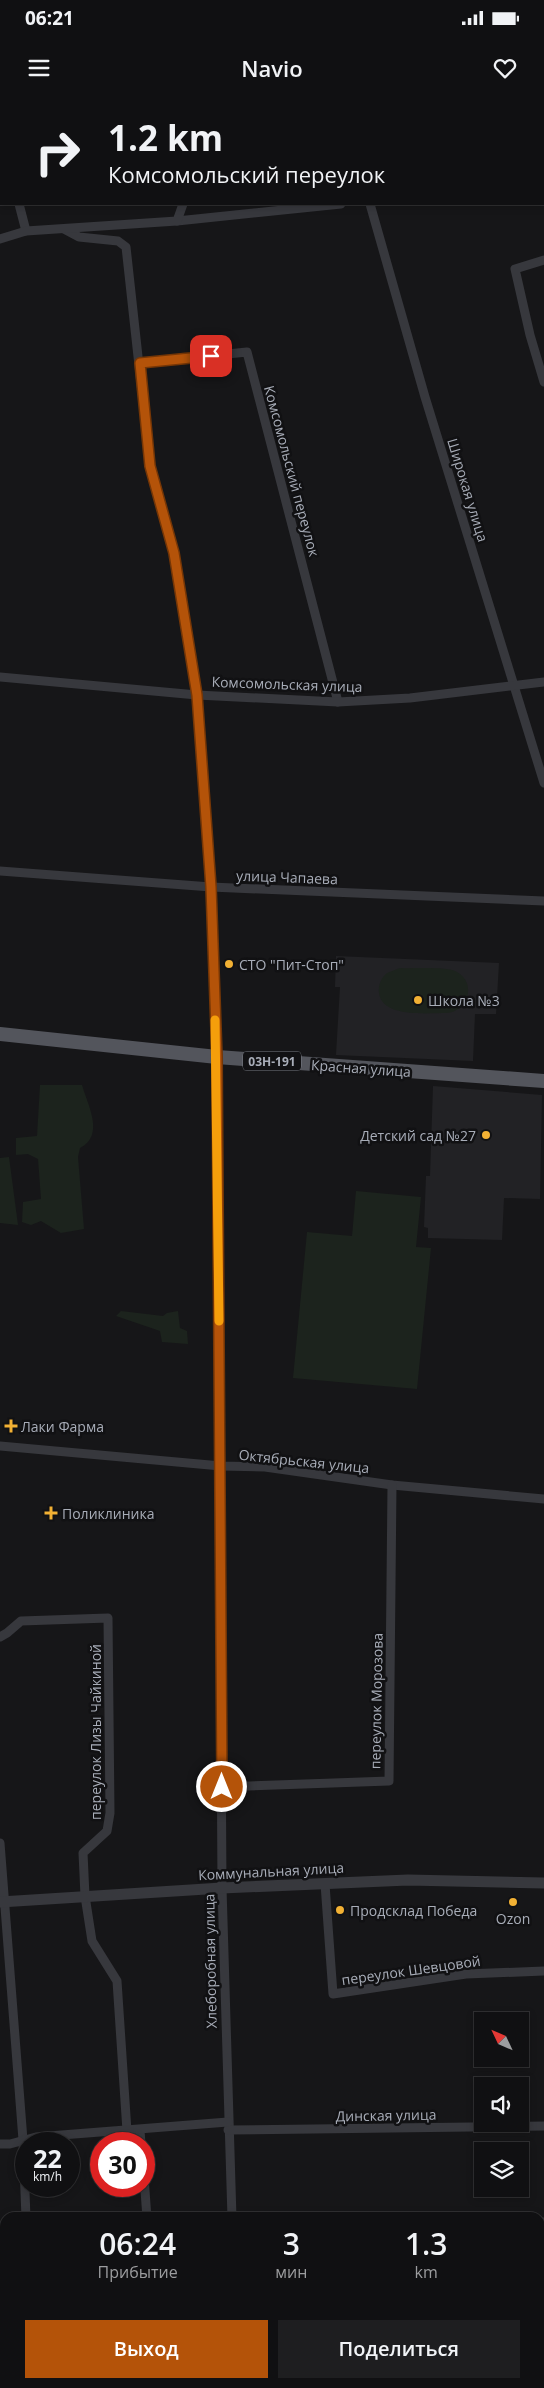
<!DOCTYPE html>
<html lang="ru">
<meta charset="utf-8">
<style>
body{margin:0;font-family:"Open Sans",sans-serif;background:#1e1e20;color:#f1f3f6;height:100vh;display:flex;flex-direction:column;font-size:19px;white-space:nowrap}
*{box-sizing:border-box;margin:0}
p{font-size:16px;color:#9c9d9f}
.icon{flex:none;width:28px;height:28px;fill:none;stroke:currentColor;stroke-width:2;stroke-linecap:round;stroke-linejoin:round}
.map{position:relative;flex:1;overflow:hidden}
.side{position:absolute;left:0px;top:2112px;width:545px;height:176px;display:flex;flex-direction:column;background:#101012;border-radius:15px 15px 0 0;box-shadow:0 2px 8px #0003,0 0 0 1px #303032}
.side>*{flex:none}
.banner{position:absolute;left:0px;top:0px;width:545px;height:105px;box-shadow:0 2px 8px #0003,0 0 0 1px #303032;background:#101012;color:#f1f3f6;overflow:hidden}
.needle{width:32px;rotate:314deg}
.buttons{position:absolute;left:474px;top:1912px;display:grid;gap:10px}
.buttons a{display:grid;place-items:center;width:55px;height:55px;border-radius:0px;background:#101012;box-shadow:0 2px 8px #0003,0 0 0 1px #303032;font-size:25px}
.speed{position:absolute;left:15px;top:2032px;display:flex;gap:10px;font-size:25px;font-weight:700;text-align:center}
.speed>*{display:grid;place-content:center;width:65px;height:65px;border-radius:50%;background:#101012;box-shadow:0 2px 8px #0003,0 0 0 1px #303032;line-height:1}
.speed small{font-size:12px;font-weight:400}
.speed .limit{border:8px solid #d22;background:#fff;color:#111}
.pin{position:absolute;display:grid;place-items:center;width:42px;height:42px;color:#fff;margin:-21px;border-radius:10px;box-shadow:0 2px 8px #0006}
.me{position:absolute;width:55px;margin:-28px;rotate:0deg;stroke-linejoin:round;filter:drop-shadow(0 0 4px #0008)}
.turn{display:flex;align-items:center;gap:18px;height:105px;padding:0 25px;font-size:22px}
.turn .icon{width:65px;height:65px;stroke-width:2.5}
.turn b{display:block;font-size:35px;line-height:42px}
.eta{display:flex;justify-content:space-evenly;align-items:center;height:85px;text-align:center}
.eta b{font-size:30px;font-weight:600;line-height:35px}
.cta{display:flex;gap:10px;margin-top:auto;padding:10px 25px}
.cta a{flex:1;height:58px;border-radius:0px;background:#b45309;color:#fff;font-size:20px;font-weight:600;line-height:58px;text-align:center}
.cta a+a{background:#1e1e20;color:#f1f3f6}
.status{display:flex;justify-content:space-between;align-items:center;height:35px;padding:0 25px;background:#101012;direction:ltr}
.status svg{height:14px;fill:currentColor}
header{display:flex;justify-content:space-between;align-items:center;height:65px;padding:0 25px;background:#101012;font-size:22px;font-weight:600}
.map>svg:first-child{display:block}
</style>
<div class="status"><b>06:21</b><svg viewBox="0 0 49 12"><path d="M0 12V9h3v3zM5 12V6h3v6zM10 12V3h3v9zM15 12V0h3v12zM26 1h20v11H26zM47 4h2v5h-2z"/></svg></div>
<header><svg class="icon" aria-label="menu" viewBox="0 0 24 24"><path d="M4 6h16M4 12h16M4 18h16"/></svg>Navio<svg class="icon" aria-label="heart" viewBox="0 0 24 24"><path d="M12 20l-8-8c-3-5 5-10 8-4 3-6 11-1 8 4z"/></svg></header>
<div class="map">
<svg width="544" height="2288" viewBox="0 0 544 2288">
<rect width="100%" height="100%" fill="#161618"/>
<g fill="#222225">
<polygon points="336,856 499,863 496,914 475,914 473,961 336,955 340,887 335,887"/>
<polygon points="433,986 542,995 540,1099 504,1098 502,1140 428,1138 428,1128 424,1127 426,1076 430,1076"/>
</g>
<g fill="#1c231d">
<path d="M400,868C415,869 446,866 457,872C477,883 468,912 446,913C428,913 382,918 379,893C378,885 381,878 387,873Z"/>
<path d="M40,985H82C88,1006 105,1035 80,1048L78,1057L84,1129L61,1133L41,1121L31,1125L22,1122L23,1102L41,1099L38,1059L28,1054L16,1055V1038L37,1036Z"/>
<polygon points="9,1057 18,1125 0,1123 0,1058"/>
<polygon points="356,1091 421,1097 416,1147 431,1148 417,1289 293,1278 307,1132 352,1136"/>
<polygon points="121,1211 163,1216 167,1213 178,1211 180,1228 187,1231 188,1244 162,1242 160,1231 116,1216"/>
</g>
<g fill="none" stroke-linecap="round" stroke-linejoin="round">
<g stroke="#37383d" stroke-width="9">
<polyline points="477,0 477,1"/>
<polyline points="316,1 317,0"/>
<polyline points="0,54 1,56"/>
<polyline points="19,104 26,131"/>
<polyline points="370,104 425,297 544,683"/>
<polyline points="177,121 341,104"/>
<polyline points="64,129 79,137 118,141 126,147 150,366 174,453 197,595 211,787 217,957 222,1788 232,2118"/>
<polyline points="0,139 26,131 177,121 183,104"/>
<polyline points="544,160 515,169 530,235 544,282"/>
<polyline points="140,263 247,252 338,602"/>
<polyline points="0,577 197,595 338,602 410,598 544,582"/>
<polyline points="0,771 211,787 544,801"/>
<polyline points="0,1346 221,1366 265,1367 392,1385 544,1399"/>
<polyline points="0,1537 7,1533 21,1521 108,1518 110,1713 107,1731 83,1753 85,1796 92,1841 117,1881 127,2031"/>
<polyline points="222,1687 389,1681 392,1385"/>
<polyline points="0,1743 23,2040 26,2118"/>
<polyline points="325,1784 333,1894 466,1874 544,1871"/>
<polyline points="140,2030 141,2044"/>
<polyline points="228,2030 544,2026"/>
<polyline points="0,2044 10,2044 36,2037 228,2022"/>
<polyline points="144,2077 147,2118"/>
<polyline points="540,2122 544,2122"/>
<polyline points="540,2237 544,2235"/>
<polyline points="0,2244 5,2244"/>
</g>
<polyline stroke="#37383d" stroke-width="11" points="0,1802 222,1788 408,1780 544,1783"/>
<polyline stroke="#53555c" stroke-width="14" points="0,934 217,957 544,981"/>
</g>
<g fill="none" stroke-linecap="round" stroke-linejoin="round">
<defs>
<polyline id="route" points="211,256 140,263 150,366 174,453 197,595 211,787 217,957 222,1687"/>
</defs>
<use href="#route" stroke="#753606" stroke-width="12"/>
<use href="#route" stroke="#b45309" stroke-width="9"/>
<polyline stroke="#f59e0b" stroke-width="9" points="215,920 219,1221"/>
</g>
<g fill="#f2b134" stroke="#111113" stroke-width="2">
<circle cx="229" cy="864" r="5"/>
<circle cx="418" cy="900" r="5"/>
<circle cx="486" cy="1035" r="5"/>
<path d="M8.5 1318.5h5v5h5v5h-5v5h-5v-5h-5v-5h5z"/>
<path d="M48.5 1405.5h5v5h5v5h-5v5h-5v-5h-5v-5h5z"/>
<circle cx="513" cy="1802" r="5"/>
<circle cx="340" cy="1810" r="5"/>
</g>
<g text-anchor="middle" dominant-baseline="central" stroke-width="5" stroke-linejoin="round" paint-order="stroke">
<rect fill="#111113" stroke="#7b7e86" stroke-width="1" x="243" y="951.5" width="58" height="19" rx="4"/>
<g font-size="12" font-weight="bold" fill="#a8adb8">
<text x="272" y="961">03Н-191</text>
</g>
<g font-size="14" fill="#a8adb8" stroke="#111113">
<text transform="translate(292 371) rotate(75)">Комсомольский переулок</text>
<text transform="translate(468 390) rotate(73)">Широкая улица</text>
<text transform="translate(287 584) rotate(2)">Комсомольская улица</text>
<text transform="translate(287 777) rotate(2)">улица Чапаева</text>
<text transform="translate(361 968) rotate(4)">Красная улица</text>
<text transform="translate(304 1361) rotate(6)">Октябрьская улица</text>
<text transform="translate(376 1601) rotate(-89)">переулок Морозова</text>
<text transform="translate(95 1632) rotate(-90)">переулок Лизы Чайкиной</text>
<text transform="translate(271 1771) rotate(-3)">Коммунальная улица</text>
<text transform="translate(210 1861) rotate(-91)">Хлеборобная улица</text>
<text transform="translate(411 1870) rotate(-8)">переулок Шевцовой</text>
<text transform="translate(386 2015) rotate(-1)">Динская улица</text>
</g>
<g font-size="14" fill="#a8adb8" stroke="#111113" text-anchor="start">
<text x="239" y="864">СТО "Пит-Стоп"</text>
<text x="428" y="900">Школа №3</text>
<text x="476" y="1035" text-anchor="end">Детский сад №27</text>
<text x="21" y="1326">Лаки Фарма</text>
<text x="62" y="1413">Поликлиника</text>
<text x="350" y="1810">Продсклад Победа</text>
<text x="513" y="1818" text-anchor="middle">Ozon</text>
</g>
</g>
</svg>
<div class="buttons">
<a><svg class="needle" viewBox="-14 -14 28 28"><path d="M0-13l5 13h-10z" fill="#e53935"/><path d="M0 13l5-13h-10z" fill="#9c9d9f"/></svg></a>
<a><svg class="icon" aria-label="sound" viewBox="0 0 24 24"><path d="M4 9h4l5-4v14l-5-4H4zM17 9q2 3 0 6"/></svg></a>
<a><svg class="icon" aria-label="layers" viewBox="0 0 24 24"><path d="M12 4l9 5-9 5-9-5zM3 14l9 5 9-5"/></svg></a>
</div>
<div class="speed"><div>22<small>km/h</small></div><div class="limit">30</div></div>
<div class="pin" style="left:211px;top:256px;background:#d93025"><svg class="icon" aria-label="arrive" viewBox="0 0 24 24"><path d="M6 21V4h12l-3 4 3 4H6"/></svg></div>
<svg class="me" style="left:222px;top:1687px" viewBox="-20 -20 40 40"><circle r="17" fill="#b45309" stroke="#fff" stroke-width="3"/><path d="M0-11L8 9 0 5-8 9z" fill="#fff"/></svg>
<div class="banner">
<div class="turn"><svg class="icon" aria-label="right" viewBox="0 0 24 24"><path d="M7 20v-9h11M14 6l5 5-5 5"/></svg><div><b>1.2 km</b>Комсомольский переулок</div></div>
</div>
<section class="side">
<div class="eta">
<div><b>06:24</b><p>Прибытие</p></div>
<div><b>3</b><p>мин</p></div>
<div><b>1.3</b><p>km</p></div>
</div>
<div class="cta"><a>Выход</a><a>Поделиться</a></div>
</section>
</div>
